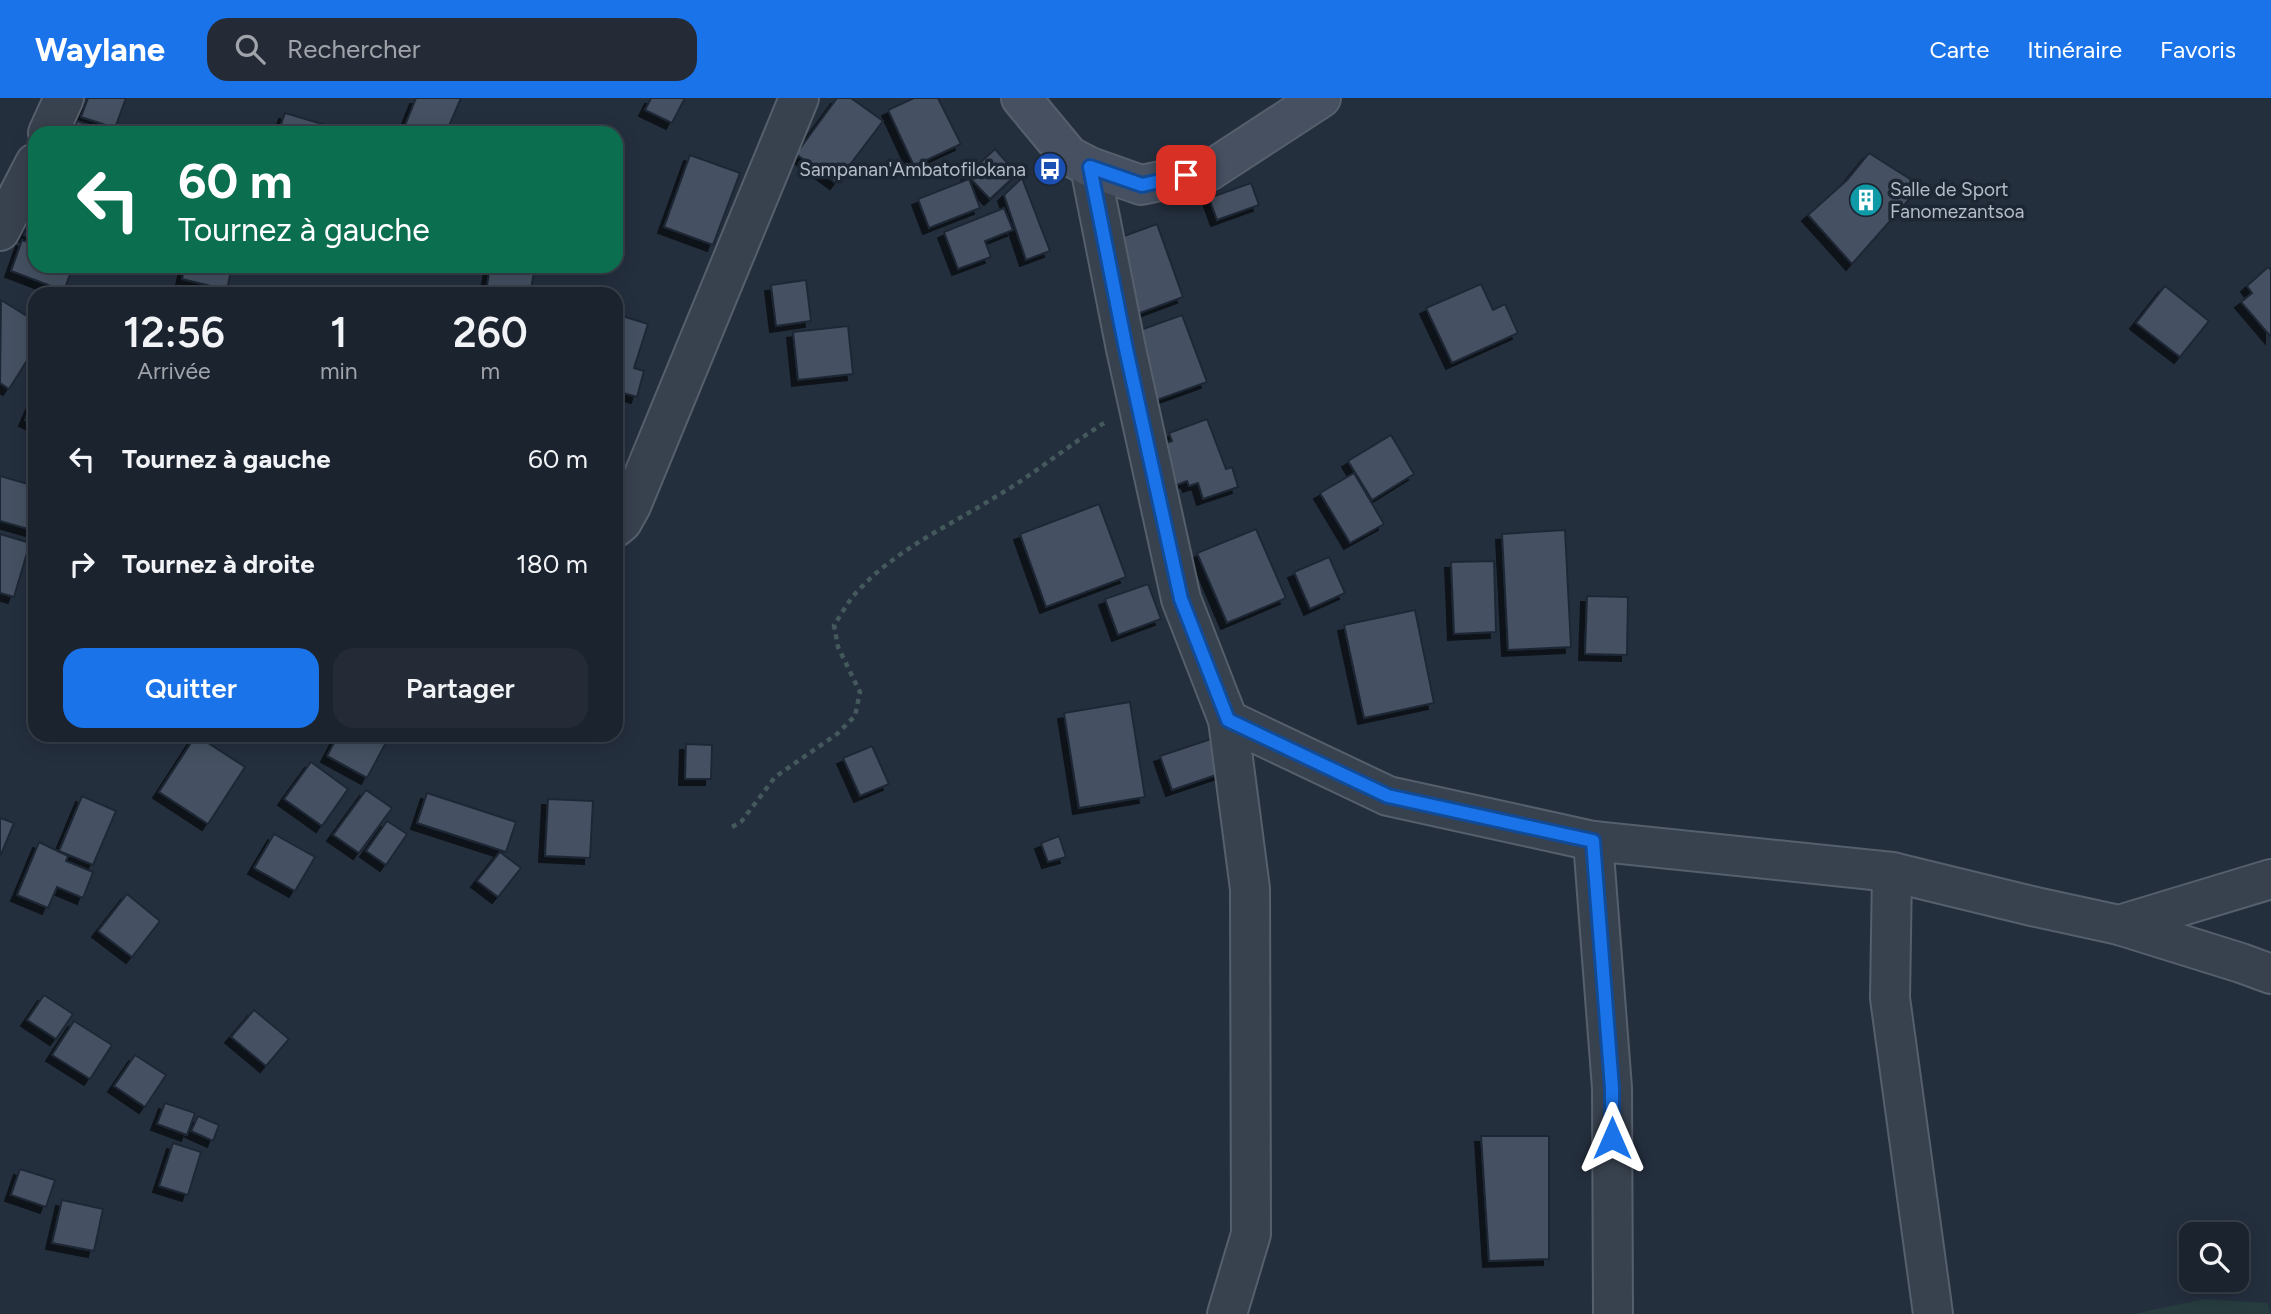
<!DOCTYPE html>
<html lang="fr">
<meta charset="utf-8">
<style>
body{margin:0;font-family:Figtree,sans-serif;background:#242b36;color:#f1f3f6;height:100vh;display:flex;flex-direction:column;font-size:26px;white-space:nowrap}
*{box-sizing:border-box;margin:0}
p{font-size:23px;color:#a0a4aa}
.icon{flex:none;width:38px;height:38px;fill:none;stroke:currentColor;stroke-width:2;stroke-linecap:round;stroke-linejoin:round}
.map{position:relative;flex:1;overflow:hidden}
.panel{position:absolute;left:28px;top:189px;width:595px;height:455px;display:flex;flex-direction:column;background:#1b232e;border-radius:21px;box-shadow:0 4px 18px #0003,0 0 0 2px #39404a}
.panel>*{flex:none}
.top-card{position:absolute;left:28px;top:28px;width:595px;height:147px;border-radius:21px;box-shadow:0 4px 18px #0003,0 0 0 2px #39404a;background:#0b6e4f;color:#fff;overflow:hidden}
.buttons{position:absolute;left:2179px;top:1124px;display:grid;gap:14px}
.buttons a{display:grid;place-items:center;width:70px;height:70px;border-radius:14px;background:#1b232e;box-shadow:0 4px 18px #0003,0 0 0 2px #39404a;font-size:35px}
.pin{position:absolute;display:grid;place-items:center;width:60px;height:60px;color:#fff;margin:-30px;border-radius:14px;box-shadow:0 4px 10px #0006}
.me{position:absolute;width:77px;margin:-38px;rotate:0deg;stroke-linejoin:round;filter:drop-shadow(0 0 5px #0008)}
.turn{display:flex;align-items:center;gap:24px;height:147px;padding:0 35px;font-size:32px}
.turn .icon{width:91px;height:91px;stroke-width:2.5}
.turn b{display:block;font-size:49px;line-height:60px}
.eta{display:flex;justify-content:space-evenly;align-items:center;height:119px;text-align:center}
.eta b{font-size:42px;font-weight:600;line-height:49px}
.action{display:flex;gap:14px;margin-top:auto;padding:14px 35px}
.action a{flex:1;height:80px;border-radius:21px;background:#1a73e8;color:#fff;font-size:28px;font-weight:600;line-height:80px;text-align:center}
.action a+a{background:#242b36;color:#f1f3f6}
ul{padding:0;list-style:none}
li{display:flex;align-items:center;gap:21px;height:105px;padding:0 35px}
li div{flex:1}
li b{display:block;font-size:26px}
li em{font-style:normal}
header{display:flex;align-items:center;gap:42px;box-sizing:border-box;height:98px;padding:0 35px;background:#1a73e8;color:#fff}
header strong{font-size:33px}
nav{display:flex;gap:38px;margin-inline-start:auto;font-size:24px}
.search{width:490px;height:63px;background:#242b36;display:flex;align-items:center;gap:18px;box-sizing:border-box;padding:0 24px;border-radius:21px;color:#a0a4aa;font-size:26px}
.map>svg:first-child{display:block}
</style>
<header>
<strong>Waylane</strong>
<div class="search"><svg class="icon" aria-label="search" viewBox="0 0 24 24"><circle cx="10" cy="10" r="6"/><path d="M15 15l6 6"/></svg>Rechercher</div>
<nav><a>Carte</a><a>Itinéraire</a><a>Favoris</a></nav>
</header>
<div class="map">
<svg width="2271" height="1216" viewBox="0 0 2271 1216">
<defs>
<filter id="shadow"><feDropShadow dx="-6" dy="6" stdDeviation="0" flood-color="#0009"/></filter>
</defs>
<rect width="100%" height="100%" fill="#242f3e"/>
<polygon fill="#263c3f" points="2205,1201 2267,1205 2271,1216 2133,1216"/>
<g fill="#455162" stroke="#1f2835" stroke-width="2" filter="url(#shadow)">
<polygon points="88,0 126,0 115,30 81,19"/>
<polygon points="416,0 461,0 446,35 402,35"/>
<polygon points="651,0 685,0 672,25 645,12"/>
<polygon points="837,0 851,0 883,23 836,85 796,56"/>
<polygon points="914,0 938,0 961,46 914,68 888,12"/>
<polygon points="285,15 329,28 327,35 278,35"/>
<polygon points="77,23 114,35 73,35"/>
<polygon points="995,51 1017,76 990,101 967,77"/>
<polygon points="1869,55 1921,88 1852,166 1808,117 1847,82"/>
<polygon points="690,57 740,75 713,147 664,129"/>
<polygon points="1022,80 1050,153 1026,162 1004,97"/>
<polygon points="969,81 980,110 929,130 918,101"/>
<polygon points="1251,85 1259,107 1217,122 1209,100"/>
<polygon points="35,109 35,142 24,137"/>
<polygon points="1004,110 1013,132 985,143 991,159 958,171 944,134"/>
<polygon points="1157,126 1183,199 1132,218 1105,145"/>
<polygon points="22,142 35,147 35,168 73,168 64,193 11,173"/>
<polygon points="185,168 232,168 227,192 182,181"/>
<polygon points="490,168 535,169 530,196 486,194"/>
<polygon points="2268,169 2271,172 2271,239 2241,204 2252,195 2247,188"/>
<polygon points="806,182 811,223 776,228 771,187"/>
<polygon points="1481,186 1493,212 1505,206 1518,235 1452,265 1426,210"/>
<polygon points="2165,188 2209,223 2180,259 2136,225"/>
<polygon points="1,202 35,223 35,250 9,291 0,285"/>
<polygon points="616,216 648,226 634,270 644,273 637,299 616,293"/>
<polygon points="1182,217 1207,284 1157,302 1132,235"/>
<polygon points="848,228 853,276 798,282 793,234"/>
<polygon points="35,299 35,327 25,322"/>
<polygon points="1207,321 1226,371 1232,369 1238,389 1203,401 1198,385 1189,388 1187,383 1164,392 1149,352 1172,343 1169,335"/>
<polygon points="1391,337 1414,376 1372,402 1348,363"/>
<polygon points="1354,375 1384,426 1350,445 1320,395"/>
<polygon points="0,378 35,388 35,433 0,423"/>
<polygon points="1099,406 1126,479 1046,509 1020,436"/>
<polygon points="1256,431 1286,500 1227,525 1197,455"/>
<polygon points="1565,432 1571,549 1508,552 1502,436"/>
<polygon points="0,436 30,445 14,499 0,495"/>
<polygon points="1329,459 1345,495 1310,511 1294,474"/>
<polygon points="1494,463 1496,534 1454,536 1451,464"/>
<polygon points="1148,486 1161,521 1118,537 1105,501"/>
<polygon points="1587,498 1628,499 1627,557 1585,556"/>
<polygon points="1415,512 1434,605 1364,620 1344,527"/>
<polygon points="1130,604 1145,699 1079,710 1064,615"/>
<polygon points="196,637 245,669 208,726 159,694"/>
<polygon points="338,637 390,637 367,680 327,658"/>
<polygon points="1211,641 1222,675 1172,692 1160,658"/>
<polygon points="686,646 712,647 711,681 685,681"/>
<polygon points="872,648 889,686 860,698 843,660"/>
<polygon points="311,664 348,691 322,728 284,701"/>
<polygon points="366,692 392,710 359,755 333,737"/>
<polygon points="427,695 516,724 506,754 417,725"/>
<polygon points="82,698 116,713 93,767 59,753"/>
<polygon points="548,701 593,703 590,760 545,758"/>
<polygon points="0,720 14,725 0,759"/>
<polygon points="387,723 407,736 386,767 366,753"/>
<polygon points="274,736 315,759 295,793 254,770"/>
<polygon points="1059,738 1066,759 1048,764 1041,745"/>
<polygon points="39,744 68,758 66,763 93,774 83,800 57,789 48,810 17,797"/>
<polygon points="500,754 521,770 498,799 477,783"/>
<polygon points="127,796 160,823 132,859 98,833"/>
<polygon points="44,897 73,916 56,941 27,922"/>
<polygon points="254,912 289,941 266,968 231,939"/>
<polygon points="74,923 112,947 90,981 52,957"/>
<polygon points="135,957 166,977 145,1009 114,988"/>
<polygon points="165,1005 195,1015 187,1037 157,1026"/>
<polygon points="198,1018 219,1027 213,1043 191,1033"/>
<polygon points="1481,1038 1549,1038 1549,1161 1489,1163"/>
<polygon points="173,1045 201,1054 188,1097 159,1088"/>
<polygon points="20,1071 55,1082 46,1109 11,1097"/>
<polygon points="62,1102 103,1111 94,1153 52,1145"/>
</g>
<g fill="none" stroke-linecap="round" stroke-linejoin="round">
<defs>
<g id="street">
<polyline points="48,35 64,0"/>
<polyline points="1090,69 1126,251 1181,501 1228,622 1250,791 1251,1136 1227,1216"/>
<polyline points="0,133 35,65"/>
<polyline points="616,429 622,424 631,408 799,0"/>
<polyline points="1228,622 1388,698 1593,743 1892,774 2036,809 2119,827 2271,781"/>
<polyline points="1593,743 1612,990 1613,1216"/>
<polyline points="1892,774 1890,900 1933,1216"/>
<polyline points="2119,827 2241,865 2271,876"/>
</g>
<polyline id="secondary" points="1021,0 1069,58 1090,69 1141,87 1209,73 1321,0"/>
</defs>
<use href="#street" stroke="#565f6c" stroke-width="42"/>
<use href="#secondary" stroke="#565f6c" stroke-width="42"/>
<path stroke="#44595c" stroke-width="4.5" stroke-dasharray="5 5" stroke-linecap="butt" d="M732,729L741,724L775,679L837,636L855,618L860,594L838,549L834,527C841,517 847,505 855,496C894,452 949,428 997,398C1034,376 1068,348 1104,325"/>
<use href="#street" stroke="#38414e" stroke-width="38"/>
<use href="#secondary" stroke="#465061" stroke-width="38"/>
</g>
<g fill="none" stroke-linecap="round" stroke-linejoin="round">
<defs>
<polyline id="route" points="1186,77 1142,87 1090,69 1126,251 1181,501 1228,622 1388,698 1593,743 1612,990 1612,1040"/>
</defs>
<use href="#route" stroke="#114b97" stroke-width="18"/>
<use href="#route" stroke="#1a73e8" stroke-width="12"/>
</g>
<defs>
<symbol id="bus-disc" viewBox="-11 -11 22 22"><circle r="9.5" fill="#1a4fb4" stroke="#1d2633"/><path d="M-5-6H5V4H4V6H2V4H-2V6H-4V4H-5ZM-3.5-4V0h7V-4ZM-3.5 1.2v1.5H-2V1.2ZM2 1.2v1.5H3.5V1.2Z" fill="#fff"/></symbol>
<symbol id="building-disc" viewBox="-11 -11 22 22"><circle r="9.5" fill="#0f9aa8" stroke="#1d2633"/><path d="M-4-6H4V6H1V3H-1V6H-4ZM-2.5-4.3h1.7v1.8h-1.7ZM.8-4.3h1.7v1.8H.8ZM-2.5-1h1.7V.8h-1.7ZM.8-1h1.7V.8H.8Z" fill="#fff"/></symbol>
</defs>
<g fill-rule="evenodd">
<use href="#bus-disc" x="1031" y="52" width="38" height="38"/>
<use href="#building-disc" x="1847" y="83" width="38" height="38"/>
</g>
<g text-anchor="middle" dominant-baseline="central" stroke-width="7" stroke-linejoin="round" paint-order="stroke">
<g font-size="19" fill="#b4bcc9" stroke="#1d2633" text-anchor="end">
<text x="1026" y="71">Sampanan'Ambatofilokana</text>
<text x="1890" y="91" text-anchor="start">Salle de Sport<tspan x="1890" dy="22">Fanomezantsoa</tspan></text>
</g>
</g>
</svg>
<div class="buttons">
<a><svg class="icon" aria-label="search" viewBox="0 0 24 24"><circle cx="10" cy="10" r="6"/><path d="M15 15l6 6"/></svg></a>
</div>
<div class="pin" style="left:1186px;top:77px;background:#d93025"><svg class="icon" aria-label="arrive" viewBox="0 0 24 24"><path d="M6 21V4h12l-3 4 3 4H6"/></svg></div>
<svg class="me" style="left:1612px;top:1040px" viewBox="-20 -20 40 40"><path d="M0-17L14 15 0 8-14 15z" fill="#1a73e8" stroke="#fff" stroke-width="4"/></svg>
<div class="top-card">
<div class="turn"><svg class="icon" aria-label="left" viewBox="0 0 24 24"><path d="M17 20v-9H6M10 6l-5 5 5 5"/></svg><div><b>60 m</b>Tournez à gauche</div></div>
</div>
<section class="panel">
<div class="eta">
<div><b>12:56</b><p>Arrivée</p></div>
<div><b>1</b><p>min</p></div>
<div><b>260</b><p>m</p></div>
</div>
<ul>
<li><svg class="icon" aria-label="left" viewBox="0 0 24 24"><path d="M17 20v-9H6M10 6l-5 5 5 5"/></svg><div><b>Tournez à gauche</b></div><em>60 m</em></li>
<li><svg class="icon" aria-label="right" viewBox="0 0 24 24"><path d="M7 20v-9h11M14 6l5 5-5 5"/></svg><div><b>Tournez à droite</b></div><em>180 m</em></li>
</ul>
<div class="action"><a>Quitter</a><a>Partager</a></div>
</section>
</div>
